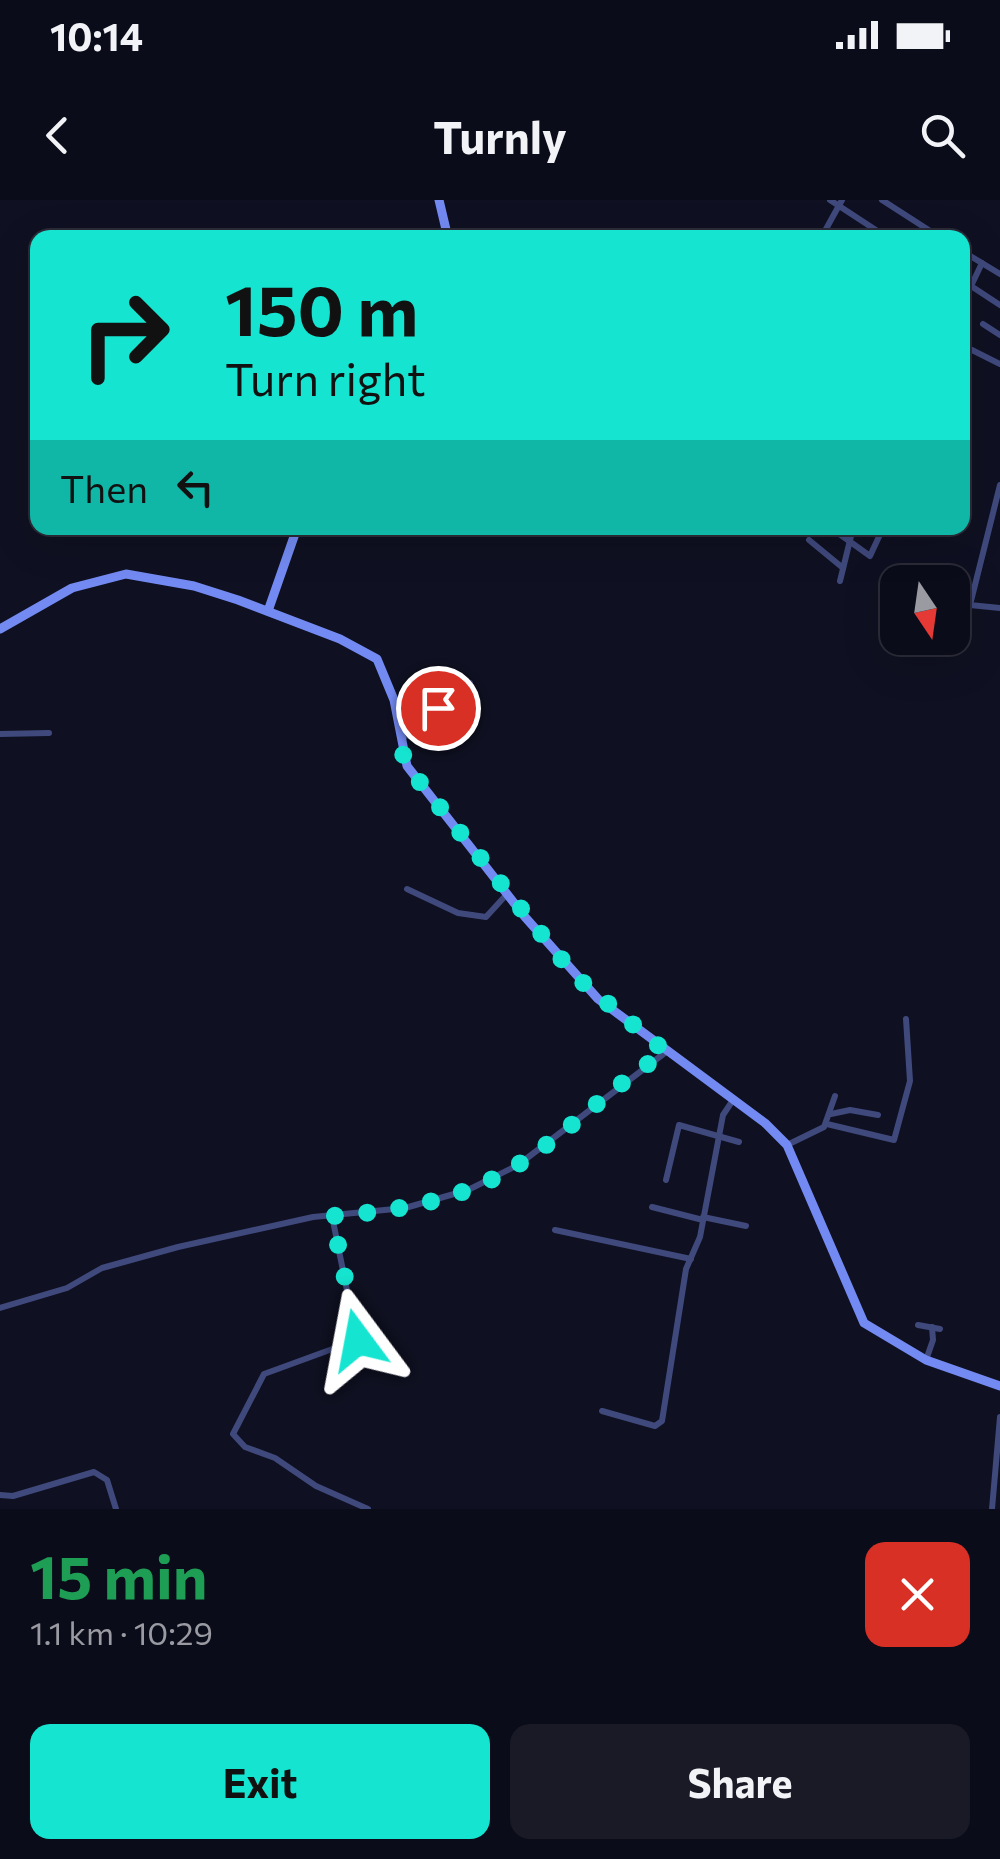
<!DOCTYPE html>
<meta charset="utf-8">
<style>
body{margin:0;font-family:Commissioner,sans-serif;background:#191a26;color:#f1f3f6;height:100vh;display:flex;flex-direction:column;font-size:38px;white-space:nowrap}
*{box-sizing:border-box;margin:0}
p{font-size:32px;color:#9a9ba2}
.icon{flex:none;width:55px;height:55px;fill:none;stroke:currentColor;stroke-width:2;stroke-linecap:round;stroke-linejoin:round}
.map{position:relative;height:1309px;overflow:hidden}
.sheet{display:flex;flex-direction:column;background:#0b0c19;flex:1}
.sheet>*{flex:none}
.guide{position:absolute;left:30px;top:30px;width:940px;height:305px;border-radius:20px;box-shadow:0 10px 40px #0002,0 0 0 2px #2b2c38;background:#15e5d0;color:#111;overflow:hidden}
.needle{width:65px;rotate:167deg}
.buttons{position:absolute;left:880px;top:365px;display:grid;gap:20px}
.buttons a{display:grid;place-items:center;width:90px;height:90px;border-radius:20px;background:#0b0c19;box-shadow:0 10px 40px #0002,0 0 0 2px #2b2c38;font-size:50px}
.pin{position:absolute;display:grid;place-items:center;width:85px;height:85px;color:#fff;margin:-42px;border:5px solid #fff;border-radius:50%;box-shadow:0 2px 10px #0007}
.me{position:absolute;width:110px;margin:-55px;rotate:347deg;stroke-linejoin:round;filter:drop-shadow(0 0 8px #0008)}
.turn{display:flex;align-items:center;gap:35px;height:210px;padding:0 30px;font-size:45px}
.turn .icon{width:130px;height:130px;stroke-width:2.5}
.turn b{display:block;font-size:70px;line-height:85px}
.then{display:flex;align-items:center;height:95px;padding:0 30px;background:#0003;gap:20px;font-size:38px}
.round{display:grid;place-items:center;flex:none;width:105px;height:105px;border-radius:20px;background:#191a26}
.head{display:flex;align-items:center;justify-content:space-between;height:170px;padding:0 30px}
h1{font-size:60px;font-weight:700;line-height:75px;color:#1e9e55}
.action{display:flex;gap:20px;margin-top:auto;padding:20px 30px}
.action a{flex:1;height:115px;border-radius:20px;background:#15e5d0;color:#111;font-size:40px;font-weight:700;line-height:115px;text-align:center}
.action a+a{background:#191a26;color:#f1f3f6}
.status{display:flex;justify-content:space-between;align-items:center;height:70px;padding:0 50px;background:#0b0c19;direction:ltr}
.status svg{height:28px;fill:currentColor}
header{display:flex;justify-content:space-between;align-items:center;height:130px;padding:0 30px;background:#0b0c19;font-size:45px;font-weight:700}
.map>svg:first-child{display:block}
</style>
<div class="status"><b>10:14</b><svg viewBox="0 0 49 12"><path d="M0 12V9h3v3zM5 12V6h3v6zM10 12V3h3v9zM15 12V0h3v12zM26 1h20v11H26zM47 4h2v5h-2z"/></svg></div>
<header><svg class="icon" aria-label="back" viewBox="0 0 24 24"><path d="M15 5l-7 7 7 7"/></svg>Turnly<svg class="icon" aria-label="search" viewBox="0 0 24 24"><circle cx="10" cy="10" r="6"/><path d="M15 15l6 6"/></svg></header>
<div class="map">
<svg width="1000" height="1309" viewBox="0 0 1000 1309">
<rect width="100%" height="100%" fill="#0f1021"/>
<g fill="none" stroke-linecap="round" stroke-linejoin="round">
<g stroke="#3f497c" stroke-width="6">
<polyline points="830,0 888,38"/>
<polyline points="882,0 941,38"/>
<polyline points="836,38 826,29 842,0"/>
<polyline points="962,51 1000,74"/>
<polyline points="982,63 971,86 1000,105"/>
<polyline points="983,124 1000,135"/>
<polyline points="962,145 1000,164"/>
<polyline points="1000,285 970,405 1000,408"/>
<polyline points="831,328 870,356 883,328"/>
<polyline points="809,340 843,368"/>
<polyline points="840,381 853,328"/>
<polyline points="438,508 461,536"/>
<polyline points="0,534 49,533"/>
<polyline points="402,539 470,483"/>
<polyline points="407,689 458,713 486,717 507,694"/>
<polyline points="831,914 850,910 878,915"/>
<polyline points="827,924 894,940 910,881 906,819"/>
<polyline points="787,945 824,927 835,896"/>
<polyline points="666,980 679,925 739,942"/>
<polyline points="652,1007 703,1020"/>
<polyline points="332,1016 357,1140 264,1174 233,1234 245,1247 275,1258 316,1286 368,1309"/>
<polyline points="703,1017 746,1026"/>
<polyline points="555,1030 691,1059"/>
<polyline points="0,1108 67,1088 102,1068 178,1047 313,1017 405,1008 468,990 518,965 666,852"/>
<polyline points="918,1125 940,1129"/>
<polyline points="926,1160 933,1140 932,1127"/>
<polyline points="602,1211 655,1226 662,1221 686,1069 700,1037 723,915 733,900"/>
<polyline points="0,1295 13,1296 94,1272 107,1280 116,1309"/>
<polyline points="992,1309 1000,1217"/>
</g>
<g stroke="#738af2" stroke-width="9">
<polyline points="439,0 448,38"/>
<polyline points="268,411 297,328"/>
<polyline points="0,429 72,388 126,374 194,386 238,400 340,439 377,459 394,500 407,566 525,717 598,799 765,923 787,945 864,1123 926,1160 1000,1186"/>
</g>
</g>
<g fill="none" stroke-linecap="round" stroke-linejoin="round">
<path stroke="#15e5d0" stroke-width="18" stroke-dasharray="0 32.4" d="M358,1140L332,1016C395,1011 456,1002 511,969C566,936 611,886 666,852L575,776L407,566L399,542L438,508"/>
</g>
</svg>
<div class="buttons">
<a><svg class="needle" viewBox="-14 -14 28 28"><path d="M0-13l5 13h-10z" fill="#e53935"/><path d="M0 13l5-13h-10z" fill="#9a9ba2"/></svg></a>
</div>
<div class="pin" style="left:438px;top:508px;background:#d93025"><svg class="icon" aria-label="arrive" viewBox="0 0 24 24"><path d="M6 21V4h12l-3 4 3 4H6"/></svg></div>
<svg class="me" style="left:358px;top:1140px" viewBox="-20 -20 40 40"><path d="M0-17L14 15 0 8-14 15z" fill="#15e5d0" stroke="#fff" stroke-width="4"/></svg>
<div class="guide">
<div class="turn"><svg class="icon" aria-label="right" viewBox="0 0 24 24"><path d="M7 20v-9h11M14 6l5 5-5 5"/></svg><div><b>150 m</b>Turn right</div></div>
<div class="then">Then<svg class="icon" aria-label="left" viewBox="0 0 24 24"><path d="M17 20v-9H6M10 6l-5 5 5 5"/></svg></div>
</div>
</div>
<section class="sheet">
<div class="head"><div><h1>15 min</h1><p>1.1 km · 10:29</p></div><a class="round" style="background:#d93025;color:#fff"><svg class="icon" aria-label="close" viewBox="0 0 24 24"><path d="M6 6l12 12M18 6L6 18"/></svg></a></div>
<div class="action"><a>Exit</a><a>Share</a></div>
</section>
